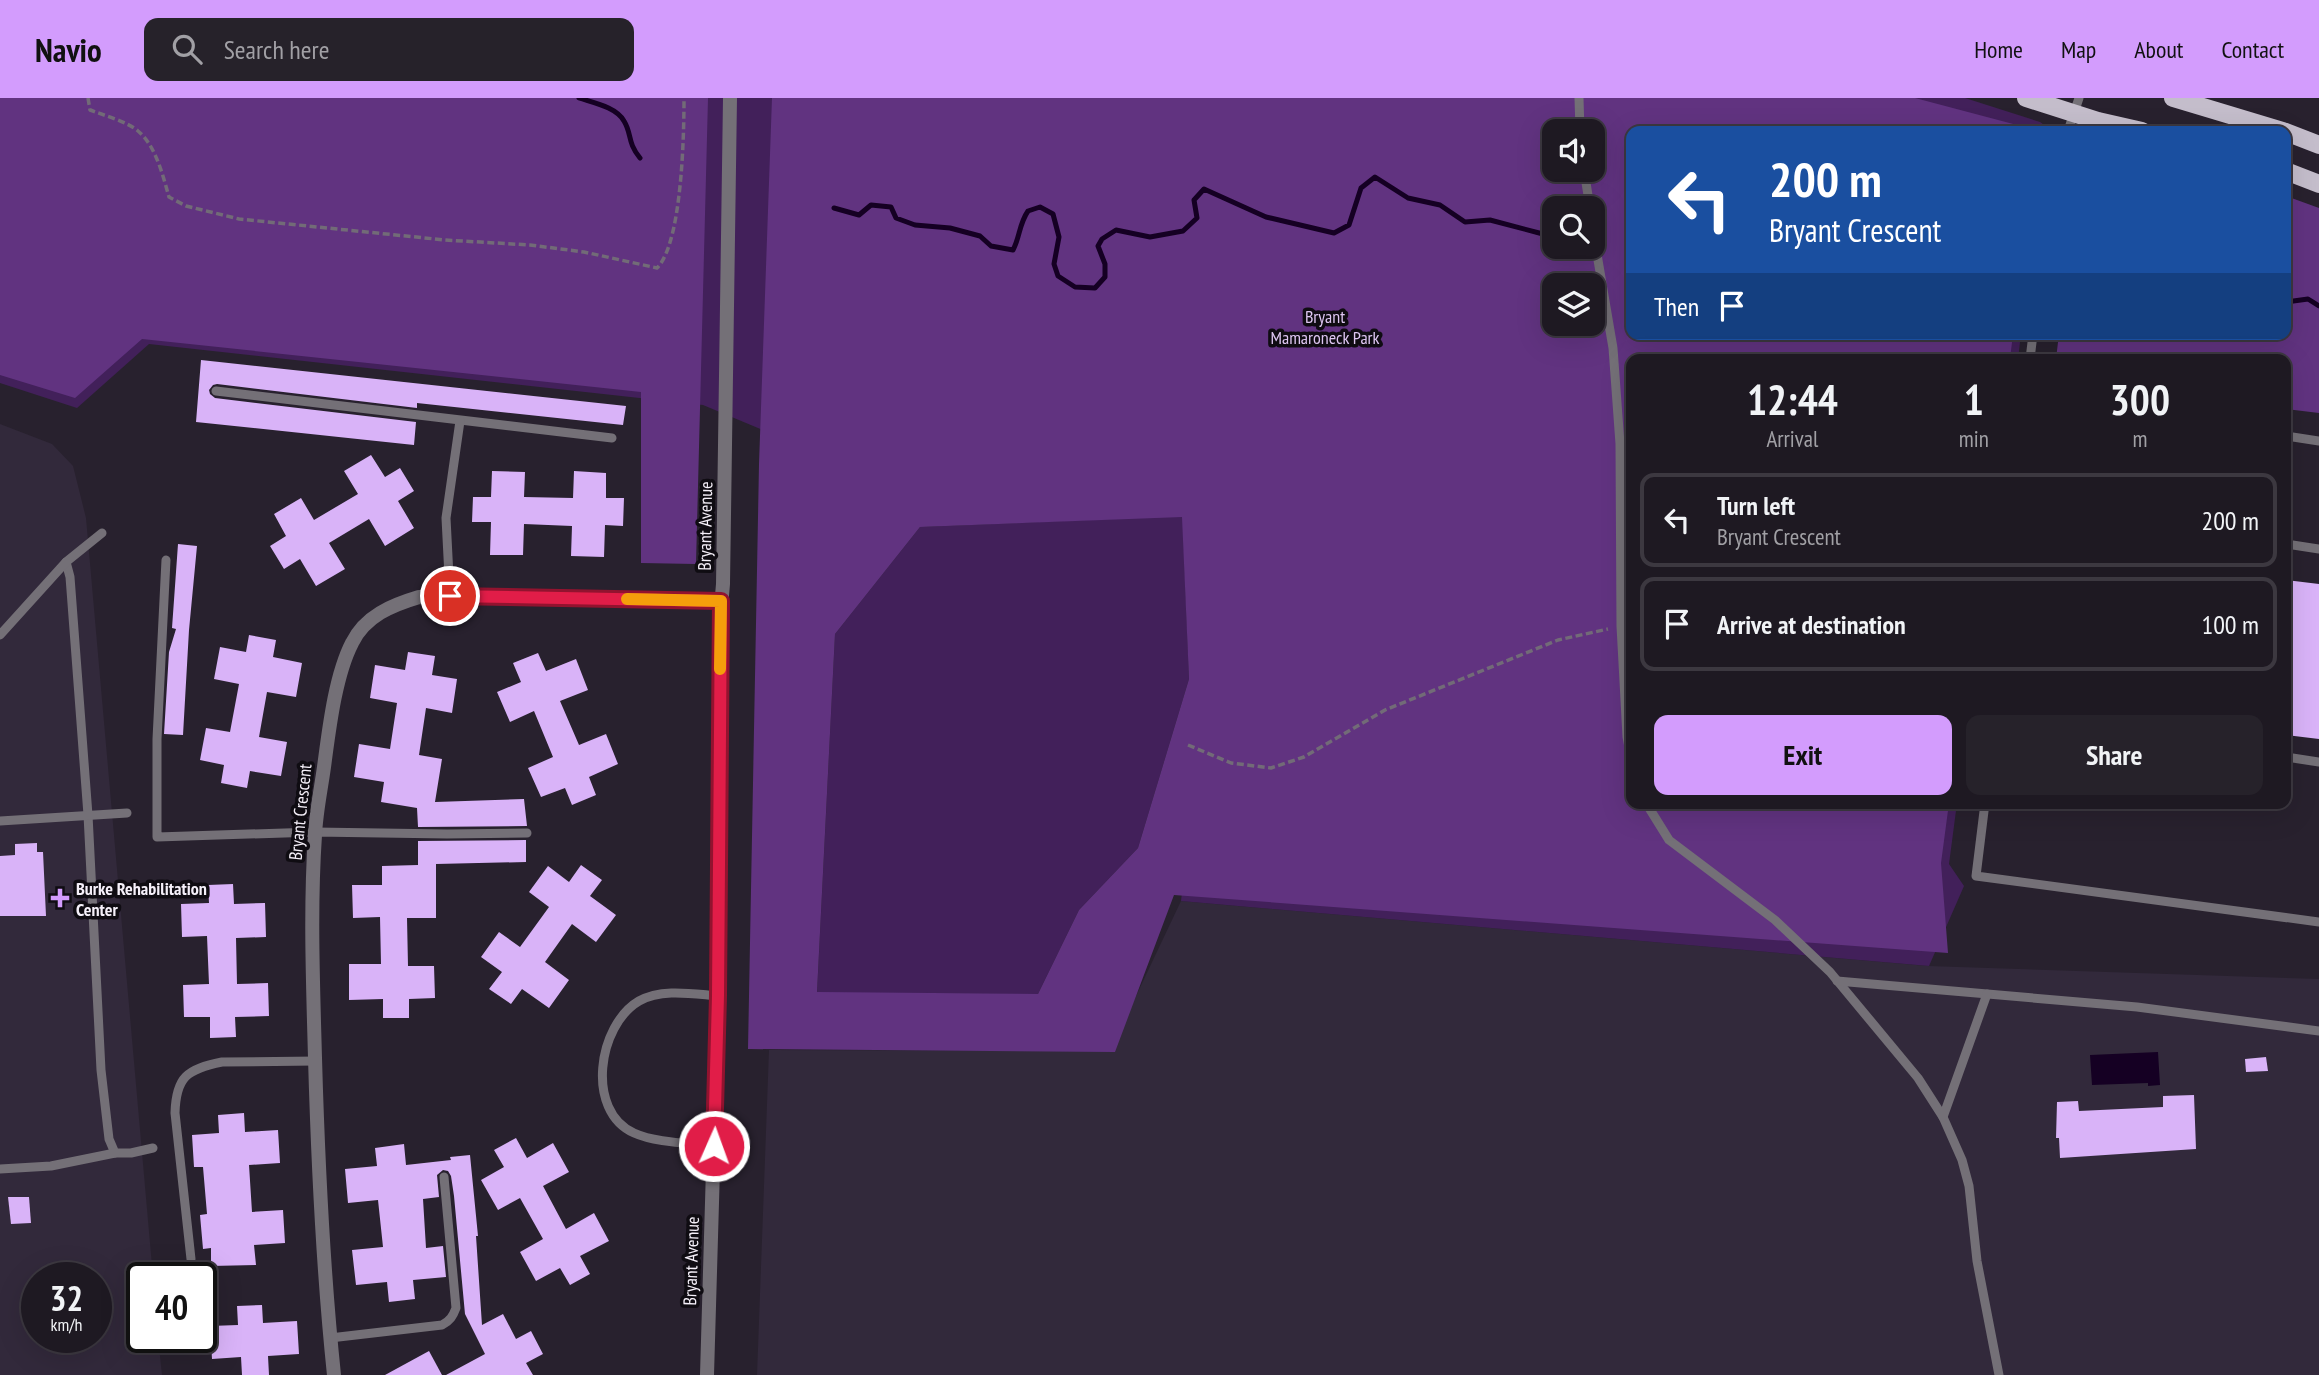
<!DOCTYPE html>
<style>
body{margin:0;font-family:"PT Sans Narrow",sans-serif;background:#26222a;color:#f1f3f6;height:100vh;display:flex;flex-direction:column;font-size:26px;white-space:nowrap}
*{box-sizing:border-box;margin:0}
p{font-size:23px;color:#a1a0a5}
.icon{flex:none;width:38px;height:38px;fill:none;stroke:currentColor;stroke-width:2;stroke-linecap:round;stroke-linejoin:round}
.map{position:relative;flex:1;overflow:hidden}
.panel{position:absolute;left:1626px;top:256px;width:665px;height:455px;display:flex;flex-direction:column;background:#1e1922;border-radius:14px;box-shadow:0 7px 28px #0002,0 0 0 2px #3c3840}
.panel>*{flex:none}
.guide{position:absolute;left:1626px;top:28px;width:665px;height:214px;border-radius:14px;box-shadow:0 7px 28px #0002,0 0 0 2px #3c3840;background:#1a4fa0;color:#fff;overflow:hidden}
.fabs{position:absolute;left:1542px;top:21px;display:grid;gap:14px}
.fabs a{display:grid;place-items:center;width:63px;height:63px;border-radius:14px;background:#1e1922;box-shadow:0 7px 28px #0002,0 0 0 2px #3c3840;font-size:35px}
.speed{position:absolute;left:21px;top:1164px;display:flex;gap:14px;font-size:35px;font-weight:700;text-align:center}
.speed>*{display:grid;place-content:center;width:91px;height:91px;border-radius:50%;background:#1e1922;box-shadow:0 7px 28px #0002,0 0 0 2px #3c3840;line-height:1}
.speed small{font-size:18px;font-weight:400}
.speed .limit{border:4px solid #111;border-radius:10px;background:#fff;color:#111}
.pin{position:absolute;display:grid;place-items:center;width:60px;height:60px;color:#fff;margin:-30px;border:4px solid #fff;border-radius:50%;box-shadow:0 2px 7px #0007}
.me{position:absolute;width:77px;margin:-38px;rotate:2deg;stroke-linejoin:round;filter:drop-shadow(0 0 5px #0008)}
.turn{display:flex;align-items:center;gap:24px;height:147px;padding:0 28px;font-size:32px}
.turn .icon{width:91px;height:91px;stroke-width:2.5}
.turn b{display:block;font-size:49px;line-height:60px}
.then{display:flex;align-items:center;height:66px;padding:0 28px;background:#0003;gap:14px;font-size:26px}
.eta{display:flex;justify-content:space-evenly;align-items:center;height:119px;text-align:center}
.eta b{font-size:42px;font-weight:700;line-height:49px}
.action{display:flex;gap:14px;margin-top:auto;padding:14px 28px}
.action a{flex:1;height:80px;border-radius:14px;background:#d39cfd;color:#111;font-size:28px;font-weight:700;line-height:80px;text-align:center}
.action a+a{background:#26222a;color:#f1f3f6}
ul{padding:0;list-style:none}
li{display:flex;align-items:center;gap:21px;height:94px;margin:0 14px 10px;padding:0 14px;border:4px solid #3c3840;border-radius:14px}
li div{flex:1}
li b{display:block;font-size:26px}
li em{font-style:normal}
header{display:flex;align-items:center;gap:42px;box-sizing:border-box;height:98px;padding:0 35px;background:#d39cfd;color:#111}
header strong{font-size:33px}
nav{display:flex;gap:38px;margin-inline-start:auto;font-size:24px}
.search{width:490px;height:63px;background:#26222a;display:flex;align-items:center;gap:18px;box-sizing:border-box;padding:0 24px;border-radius:14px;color:#a1a0a5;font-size:26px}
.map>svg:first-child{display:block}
</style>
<header>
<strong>Navio</strong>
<div class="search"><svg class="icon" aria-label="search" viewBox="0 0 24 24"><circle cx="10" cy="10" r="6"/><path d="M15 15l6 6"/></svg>Search here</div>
<nav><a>Home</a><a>Map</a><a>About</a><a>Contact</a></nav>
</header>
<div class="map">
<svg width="2319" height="1277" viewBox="0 0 2319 1277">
<rect width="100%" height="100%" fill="#28212e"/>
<g fill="#32293b" fill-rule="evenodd">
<path d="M0,326L52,346L73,368L86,420L153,1179L142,1180V1239H158L162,1277H0ZM37,1180H96V1239H37Z"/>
<polygon points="1181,803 1928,868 2319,881 2319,1277 757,1277 769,952 1110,953"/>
</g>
<path fill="#42205a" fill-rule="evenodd" d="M0,0H1965L2040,24L2047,29L2048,33H1631V236H2021L2018,261H1631V705H1957L1949,766L1964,788L1929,868L1181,803L1223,433L1183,428L1189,581L1138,750L1079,812L1038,896L817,895L835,536L920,429L1113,421L923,399L703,307L149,246L77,310L0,285ZM1554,33H1592V72H1554ZM1554,110H1592V149H1554ZM1554,187H1592V226H1554Z"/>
<g fill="#613380" fill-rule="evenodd">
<polygon points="0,0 708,0 696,466 641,465 641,294 142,241 75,300 0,277"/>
<path d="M772,0H1915L2040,33H1631V236H2013L2010,261H1631V705H1949L1941,765L1948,855L1174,797L1115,954L748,951L759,366ZM1554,33H1592V72H1554ZM1554,110H1592V149H1554ZM1554,187H1592V226H1554ZM1182,419L1189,581L1138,750L1079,812L1038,896L817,894L835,536L920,429Z"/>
<polygon points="2286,98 2319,110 2319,315 2286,311 2286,261 2056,261 2059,236 2286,236"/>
</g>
<polygon fill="#150023" points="2158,954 2160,987 2148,988 2148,985 2092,987 2090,957"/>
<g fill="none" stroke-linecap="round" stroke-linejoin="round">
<g stroke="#150023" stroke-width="5">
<path d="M579,0C594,5 616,9 624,23C632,36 627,44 640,60"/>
<path d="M834,110L859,117L871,107L891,109L896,120L915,127L950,130L980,138L991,148L1013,152C1020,139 1019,126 1028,113L1040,109L1053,116L1059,139L1054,166L1058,178L1075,189L1095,190L1105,179V166L1098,148L1102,141L1116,132L1150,139L1183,133L1197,120L1194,102L1204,91L1266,119L1334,135L1349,127L1361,90L1375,79L1408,100L1440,107L1465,124L1490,122L1543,136"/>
<polyline points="2286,204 2308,201 2319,208"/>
</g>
</g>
<g fill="#d9b3f8">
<polygon points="201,262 626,308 623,327 417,305 417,310 217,286 213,287 209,292 210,296 215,300 416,324 414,347 196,324"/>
<polygon points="371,357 385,379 400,370 414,393 398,403 414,430 385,448 369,421 329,445 345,471 316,488 300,461 284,471 270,448 286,438 274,416 301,400 314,422 358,396 344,373"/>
<polygon points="492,373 525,374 524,399 573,400 574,373 606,375 606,400 624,400 623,428 605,427 604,459 571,458 572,428 524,426 523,457 490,457 491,424 472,424 473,399 491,399"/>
<polygon points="178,446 197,448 189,532 183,637 164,636 169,554 176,531 172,530"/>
<polygon points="2286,482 2319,486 2319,641 2286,637"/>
<polygon points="249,537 276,542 273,559 302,565 296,599 267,594 259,639 287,644 281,678 250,673 247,690 221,685 224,667 200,662 206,630 230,634 239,586 214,581 220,549 246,554"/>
<polygon points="408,554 435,558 432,577 457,581 452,615 426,610 419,657 442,661 435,704 524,701 527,728 418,729 417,710 381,704 384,684 354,679 359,646 390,651 397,605 370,600 375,567 405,572"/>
<polygon points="538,555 546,573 576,561 588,592 560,603 579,647 606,636 618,666 589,679 596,697 572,707 565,690 541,699 528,670 553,659 534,613 510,624 497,594 521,584 513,565"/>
<polygon points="526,742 526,764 436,766 436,820 407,820 408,868 434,868 435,900 409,901 409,920 383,920 383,901 349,902 349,866 381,866 380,819 353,820 352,787 382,787 382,768 418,767 418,743"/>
<polygon points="37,745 37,754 43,754 46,818 0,818 0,758 15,757 15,746"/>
<polygon points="581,767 602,782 590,798 616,817 596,844 572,826 545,864 569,882 549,910 522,891 511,906 489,891 502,874 481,859 499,834 520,849 549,809 529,794 548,768 569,784"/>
<polygon points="233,786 234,806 265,805 266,839 236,840 237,886 268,885 269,918 235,919 236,939 210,940 210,919 184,919 183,887 209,886 207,838 182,839 181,806 209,805 208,787"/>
<polygon points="2266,959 2268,973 2246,974 2245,961"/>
<polygon points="2194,997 2196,1051 2060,1060 2059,1040 2056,1040 2057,1004 2078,1003 2079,1013 2163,1009 2163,998"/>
<polygon points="244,1015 245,1034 278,1032 280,1065 249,1067 252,1114 283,1112 285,1145 254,1147 256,1167 211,1168 211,1150 203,1151 200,1117 207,1116 203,1069 194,1069 192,1037 219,1035 218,1017"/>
<polygon points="516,1040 527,1060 553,1045 569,1074 543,1088 566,1131 594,1115 609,1143 580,1158 590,1176 570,1187 560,1170 536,1183 520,1154 543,1141 520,1100 498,1112 481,1082 504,1069 494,1052"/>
<polygon points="404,1046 406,1067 451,1062 450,1059 470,1057 478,1138 476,1138 482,1227 503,1216 516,1241 531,1233 543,1256 526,1265 533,1277 446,1277 485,1256 465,1216 454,1098 451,1078 448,1073 443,1072 437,1077 439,1099 423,1101 426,1150 443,1148 446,1179 413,1182 415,1201 389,1204 387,1184 356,1187 352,1152 383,1149 378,1102 348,1105 345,1071 377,1068 375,1050"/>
<polygon points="8,1099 29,1099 31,1125 11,1126"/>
<polygon points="262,1207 263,1225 297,1223 299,1256 268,1258 269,1277 242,1277 241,1259 212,1261 210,1228 238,1227 237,1208"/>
<polygon points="429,1253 442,1277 385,1277"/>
</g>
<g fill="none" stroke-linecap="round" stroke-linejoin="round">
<g stroke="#726b77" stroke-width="3.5" stroke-dasharray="7 3.5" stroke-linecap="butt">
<path d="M88,0L90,12C103,17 128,24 138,33C156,48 163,78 169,99L186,108L239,121L445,142L530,147L584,154L657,170C682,145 684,37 684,0"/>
<polyline points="1188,647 1231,665 1271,670 1304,659 1385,612 1558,542 1608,531"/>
</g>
<g stroke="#747077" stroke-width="9">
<polyline points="1579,0 1580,33"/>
<polyline points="2068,33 2079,0"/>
<polyline points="1584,72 1590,110"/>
<polyline points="1592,127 1613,250 1620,346 1621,528 1627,639 1631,660"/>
<polyline points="2030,261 2033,236"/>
<polyline points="216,293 612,340"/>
<polyline points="2286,338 2319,343"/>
<polyline points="2286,446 2319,451"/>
<polyline points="166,462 157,641 157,739 315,734 447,736 527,735"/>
<polyline points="66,464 70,479 88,717 101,972 109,1041 115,1055 131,1055 153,1050"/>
<polyline points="450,498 446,420 460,323"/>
<polyline points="0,537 66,464 102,435"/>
<polyline points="2286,659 2319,664"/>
<polyline points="1646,705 1669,742 1775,822 1830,874 1918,980 1943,1019 1962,1062 1969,1088 1977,1163 1999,1277"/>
<polyline points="1985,705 1976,778 2319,824"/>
<polyline points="0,723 127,715"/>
<polyline points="1837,883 2137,909 2319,933"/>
<polyline points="1943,1019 1987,896"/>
<path d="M714,1048C690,1045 656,1045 634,1035C585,1013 598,927 639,903C662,890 693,896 718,898"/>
<polyline points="0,1071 51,1068 115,1055"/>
<path d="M191,1161L175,1015C176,979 187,971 222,964L316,963"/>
<path d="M330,1240L442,1227C450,1223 453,1218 456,1210L444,1079"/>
</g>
<path stroke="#747077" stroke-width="14" d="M334,1277C323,1172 318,1066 315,960C313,885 310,811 315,737C316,714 321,691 324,669C329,632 335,578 352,545C365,518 392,507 419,499L721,503"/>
<polyline stroke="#747077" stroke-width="14" points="707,1277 718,898 720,521 723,486 730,0"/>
<g stroke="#c4bdcb" stroke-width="18">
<polyline points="2026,0 2098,23 2142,33"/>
<polyline points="2173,0 2283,33"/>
<polyline points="2286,34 2319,47"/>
<polyline points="2286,73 2319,86"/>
</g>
</g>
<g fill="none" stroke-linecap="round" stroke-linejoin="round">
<defs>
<polyline id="route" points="450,498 721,503 718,898 714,1048"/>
</defs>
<use href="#route" stroke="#92132f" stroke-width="18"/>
<use href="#route" stroke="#e11d48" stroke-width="12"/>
<polyline stroke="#f59e0b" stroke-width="12" points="627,501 721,503 720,571"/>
</g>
<path fill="#d39cfd" stroke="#0f0c12" stroke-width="2.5" d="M56.5 789.5h7v7h7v7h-7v7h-7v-7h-7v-7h7z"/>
<g text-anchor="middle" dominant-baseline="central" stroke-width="7" stroke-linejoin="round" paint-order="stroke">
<g font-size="18" fill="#dec6f2" stroke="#0f0c12">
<text x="1325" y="218">Bryant<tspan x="1325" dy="21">Mamaroneck Park</tspan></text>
</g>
<g font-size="18" fill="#f5f0f9" stroke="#0f0c12">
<text transform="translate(705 428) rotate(-89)">Bryant Avenue</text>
<text transform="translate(300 714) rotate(-84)">Bryant Crescent</text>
<text transform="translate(691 1163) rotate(-88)">Bryant Avenue</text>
</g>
<g font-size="18" font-weight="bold" fill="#f5f0f9" stroke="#0f0c12" text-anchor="start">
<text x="76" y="790">Burke Rehabilitation<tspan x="76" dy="21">Center</tspan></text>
</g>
</g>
</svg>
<div class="fabs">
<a><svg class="icon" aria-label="sound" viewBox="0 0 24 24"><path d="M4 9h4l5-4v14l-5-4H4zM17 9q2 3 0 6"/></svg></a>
<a><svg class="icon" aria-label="search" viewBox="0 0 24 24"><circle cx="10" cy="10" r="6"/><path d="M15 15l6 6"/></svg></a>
<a><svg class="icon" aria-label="layers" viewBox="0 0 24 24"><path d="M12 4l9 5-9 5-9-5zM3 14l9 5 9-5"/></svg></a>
</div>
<div class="speed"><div>32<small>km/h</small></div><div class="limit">40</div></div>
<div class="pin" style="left:450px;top:498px;background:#d93025"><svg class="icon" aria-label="arrive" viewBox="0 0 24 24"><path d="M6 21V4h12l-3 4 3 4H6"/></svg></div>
<svg class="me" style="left:714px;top:1048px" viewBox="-20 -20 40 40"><circle r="17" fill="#e11d48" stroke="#fff" stroke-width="3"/><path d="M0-11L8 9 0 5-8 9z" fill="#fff"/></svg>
<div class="guide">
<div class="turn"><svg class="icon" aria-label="left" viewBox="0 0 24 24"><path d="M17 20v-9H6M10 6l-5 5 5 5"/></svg><div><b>200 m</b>Bryant Crescent</div></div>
<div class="then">Then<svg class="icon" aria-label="arrive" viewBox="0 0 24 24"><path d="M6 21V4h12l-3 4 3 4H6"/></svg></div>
</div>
<section class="panel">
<div class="eta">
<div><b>12:44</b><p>Arrival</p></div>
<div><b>1</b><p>min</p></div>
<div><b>300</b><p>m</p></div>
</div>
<ul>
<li><svg class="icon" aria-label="left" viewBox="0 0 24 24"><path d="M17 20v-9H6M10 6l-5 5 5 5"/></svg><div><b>Turn left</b><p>Bryant Crescent</p></div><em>200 m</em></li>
<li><svg class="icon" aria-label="arrive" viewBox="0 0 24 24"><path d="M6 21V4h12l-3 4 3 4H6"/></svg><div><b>Arrive at destination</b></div><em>100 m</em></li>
</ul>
<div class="action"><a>Exit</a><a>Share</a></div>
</section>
</div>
